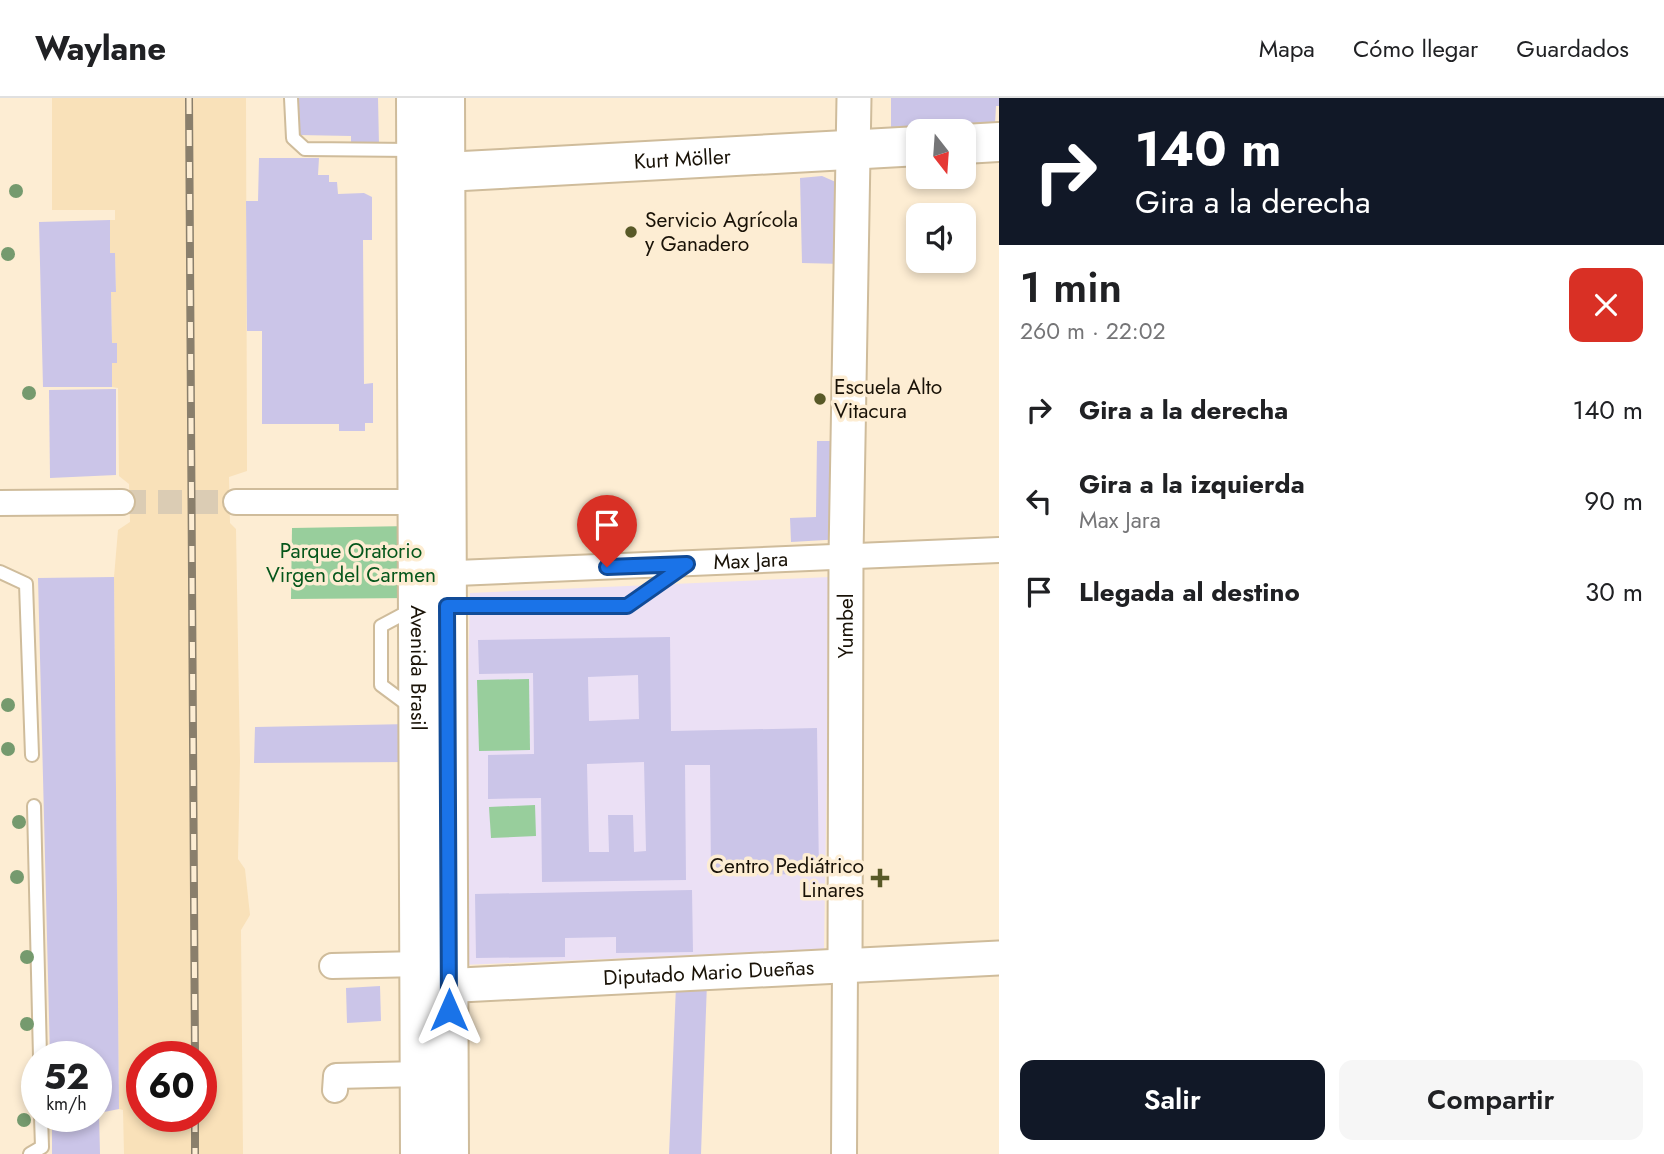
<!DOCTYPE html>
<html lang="es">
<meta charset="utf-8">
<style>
body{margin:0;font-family:Jost,sans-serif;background:#f6f6f6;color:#202124;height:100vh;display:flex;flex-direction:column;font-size:26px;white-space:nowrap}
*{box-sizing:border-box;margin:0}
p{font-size:23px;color:#757577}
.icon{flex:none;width:38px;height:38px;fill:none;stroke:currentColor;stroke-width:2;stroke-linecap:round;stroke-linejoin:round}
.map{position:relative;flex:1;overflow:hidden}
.details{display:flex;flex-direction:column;background:#fff;width:665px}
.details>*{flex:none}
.hud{background:#111827;color:#fff;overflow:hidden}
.needle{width:46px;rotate:163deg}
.controls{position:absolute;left:906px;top:21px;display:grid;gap:14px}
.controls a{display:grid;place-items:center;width:70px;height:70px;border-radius:14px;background:#fff;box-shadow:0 4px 10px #0003;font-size:35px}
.speed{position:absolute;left:21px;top:943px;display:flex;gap:14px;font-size:35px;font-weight:700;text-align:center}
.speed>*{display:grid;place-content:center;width:91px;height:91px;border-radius:50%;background:#fff;box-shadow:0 4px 10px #0003;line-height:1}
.speed small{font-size:18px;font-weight:400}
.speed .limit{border:10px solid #d22;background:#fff;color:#111}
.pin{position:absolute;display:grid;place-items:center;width:60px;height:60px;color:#fff;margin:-72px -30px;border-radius:50% 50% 50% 0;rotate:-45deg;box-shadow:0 0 7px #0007}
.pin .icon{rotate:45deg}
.me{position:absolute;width:77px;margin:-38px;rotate:0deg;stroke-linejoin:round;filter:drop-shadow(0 0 5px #0008)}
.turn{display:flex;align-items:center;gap:24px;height:147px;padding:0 21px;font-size:32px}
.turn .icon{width:91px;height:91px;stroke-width:2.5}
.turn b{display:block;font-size:49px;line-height:60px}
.round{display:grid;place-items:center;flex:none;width:74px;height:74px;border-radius:14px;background:#f6f6f6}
.head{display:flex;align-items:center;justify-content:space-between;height:119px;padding:0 21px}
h1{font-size:42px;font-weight:600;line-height:52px}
.button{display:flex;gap:14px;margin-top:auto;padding:14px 21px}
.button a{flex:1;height:80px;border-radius:14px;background:#111827;color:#fff;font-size:28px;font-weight:600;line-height:80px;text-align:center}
.button a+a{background:#f6f6f6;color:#202124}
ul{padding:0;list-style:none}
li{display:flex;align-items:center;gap:21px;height:91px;padding:0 21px}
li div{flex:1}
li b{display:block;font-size:26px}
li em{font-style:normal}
header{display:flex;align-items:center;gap:42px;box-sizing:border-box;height:98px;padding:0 35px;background:#fff;border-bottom:2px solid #e0e0e0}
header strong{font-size:33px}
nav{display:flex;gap:38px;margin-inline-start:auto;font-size:24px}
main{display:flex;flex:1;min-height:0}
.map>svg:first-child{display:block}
</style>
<header>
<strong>Waylane</strong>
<nav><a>Mapa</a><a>Cómo llegar</a><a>Guardados</a></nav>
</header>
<main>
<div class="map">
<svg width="999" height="1056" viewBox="0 0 999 1056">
<rect width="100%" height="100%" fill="#fdedd3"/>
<path fill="#f9e1b9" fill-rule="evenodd" d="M52,0H246L247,373L229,379L230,425L236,431L240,663L238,761L245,771L250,817L241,832L243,1056H124L123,1012L119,1011L114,479L118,432L130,424L129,386L119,378L118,290L112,289V265L117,245H112L111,194H116L115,156L110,155V122H115V112H52ZM142,959H201V1018H142Z"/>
<polygon fill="#ebe0f5" points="830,479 824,852 462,867 470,495"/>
<g fill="#98ce9c">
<polygon points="411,428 412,500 291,501 292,430"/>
<polygon points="529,581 530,652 479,653 477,582"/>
<polygon points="535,707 536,738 491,740 489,709"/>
</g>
<g fill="#cbc5e8" fill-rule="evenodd">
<polygon points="299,0 378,0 379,47 351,48 351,38 299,37"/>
<polygon points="891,0 999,0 999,8 996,8 995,26 891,29"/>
<polygon points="259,60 319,60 318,77 329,77 329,84 337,84 338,96 364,95 372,99 372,142 363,142 364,286 373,285 373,325 365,325 365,333 339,333 339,326 262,326 262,233 247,233 246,103 258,103"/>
<polygon points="822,78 838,85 843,166 802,165 800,80"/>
<polygon points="110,122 110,155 115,155 116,194 111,194 112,245 117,245 117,265 112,265 112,289 43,289 39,124"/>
<polygon points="116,291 116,377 50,380 49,292"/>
<polygon points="817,343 845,343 843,441 791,444 790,420 816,419"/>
<polygon points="114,479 119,1011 99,1015 100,1056 52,1056 52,1018 96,1018 96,959 50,959 38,480"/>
<path d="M670,539L671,633L817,630L819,776L711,777L710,667H685L686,782L542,784L541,700L488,701V657L534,656L533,575L479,576L478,542ZM638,577L639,621L589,623L588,579ZM644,664L646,753L634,754L633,717H608L609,754H589L587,666Z"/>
<polygon points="410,626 409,664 254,665 255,629"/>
<polygon points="692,792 693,854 616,855 616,839 565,840 565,859 476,860 475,796"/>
<polygon points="707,884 701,1056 669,1056 676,888"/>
<polygon points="380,888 381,923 347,925 346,890"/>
</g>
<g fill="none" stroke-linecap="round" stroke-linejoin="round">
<polyline stroke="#dbccb4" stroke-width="24" stroke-dasharray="24 12" stroke-linecap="butt" points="122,404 236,404"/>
<defs>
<g id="lane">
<polyline points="291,0 293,40 305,51 412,52"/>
<polyline points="0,474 26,486 32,657"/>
<polyline points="451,507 627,508 682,469"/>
<polyline points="411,512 381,528 381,587 412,610"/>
<polyline points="34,708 40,959"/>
<polyline points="30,1056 42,1049 41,1018"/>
</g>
<g id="street">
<polyline points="236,404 417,404"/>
<polyline points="0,405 122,404"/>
<path id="s1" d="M433,476L999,452"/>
<polyline points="332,868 420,866"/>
<polyline points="335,992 336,978 420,976"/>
<polyline points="844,1056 845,868"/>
</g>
<g id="secondary">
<path id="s2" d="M845,868L846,458L854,0"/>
<path id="s3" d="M422,889L999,860"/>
</g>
<g id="primary">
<path id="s4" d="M416,0L420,1056"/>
<polyline points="445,0 449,1056"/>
<polyline points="964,46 999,44"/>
<path id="s5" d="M425,62L445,74L919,48"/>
</g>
</defs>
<use href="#lane" stroke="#cfbc9b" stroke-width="16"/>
<use href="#street" stroke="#cfbc9b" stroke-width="28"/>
<use href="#secondary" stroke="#cfbc9b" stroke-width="37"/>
<use href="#primary" stroke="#cfbc9b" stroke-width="42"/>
<use href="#lane" stroke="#fff" stroke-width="12"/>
<use href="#street" stroke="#fff" stroke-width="24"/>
<use href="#secondary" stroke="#fff" stroke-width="33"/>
<use href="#primary" stroke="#fff" stroke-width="38"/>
<defs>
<g id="rail">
<polyline points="189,0 195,959"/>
<polyline points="195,1018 195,1056"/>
</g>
</defs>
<use href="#rail" stroke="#8a7f6c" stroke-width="8"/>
<use href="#rail" stroke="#fdedd3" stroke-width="5" stroke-dasharray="16" stroke-linecap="butt"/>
</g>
<g fill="#759a6e">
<circle cx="16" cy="93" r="7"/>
<circle cx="8" cy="156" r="7"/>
<circle cx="29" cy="295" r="7"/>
<circle cx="8" cy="607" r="7"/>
<circle cx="8" cy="651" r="7"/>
<circle cx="19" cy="724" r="7"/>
<circle cx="17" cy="779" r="7"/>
<circle cx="27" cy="859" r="7"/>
<circle cx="27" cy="926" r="7"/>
<circle cx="24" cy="1022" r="7"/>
</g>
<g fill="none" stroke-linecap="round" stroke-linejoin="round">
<defs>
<polyline id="route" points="449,912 447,508 627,508 687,466 607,469"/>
</defs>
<use href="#route" stroke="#114b97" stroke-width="18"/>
<use href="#route" stroke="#1a73e8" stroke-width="12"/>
</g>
<g fill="#585927" stroke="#fdedd3" stroke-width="2.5">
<circle cx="631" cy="134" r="7"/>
<circle cx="820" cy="301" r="7"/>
<path d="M876.5 769.5h7v7h7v7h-7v7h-7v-7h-7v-7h7z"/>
</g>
<g text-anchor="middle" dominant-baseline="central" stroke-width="7" stroke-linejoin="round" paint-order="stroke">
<g font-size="21" fill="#191207" stroke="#fdedd3">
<text stroke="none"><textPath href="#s5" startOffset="261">Kurt Möller</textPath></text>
<text stroke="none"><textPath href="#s1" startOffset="318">Max Jara</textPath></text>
<text stroke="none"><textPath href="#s2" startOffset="340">Yumbel</textPath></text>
<text stroke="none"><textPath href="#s4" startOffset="570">Avenida Brasil</textPath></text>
<text stroke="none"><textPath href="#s3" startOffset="287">Diputado Mario Dueñas</textPath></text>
</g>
<g font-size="21" fill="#191207" stroke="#fdedd3" text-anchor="start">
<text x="645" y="122">Servicio Agrícola<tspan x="645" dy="24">y Ganadero</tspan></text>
<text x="834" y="289">Escuela Alto<tspan x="834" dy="24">Vitacura</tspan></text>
<text x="864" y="768" text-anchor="end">Centro Pediátrico<tspan x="864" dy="24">Linares</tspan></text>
</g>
<g font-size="21" fill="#05561b" stroke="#fdedd3">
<text x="351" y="453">Parque Oratorio<tspan x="351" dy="24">Virgen del Carmen</tspan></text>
</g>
</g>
</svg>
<div class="controls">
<a><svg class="needle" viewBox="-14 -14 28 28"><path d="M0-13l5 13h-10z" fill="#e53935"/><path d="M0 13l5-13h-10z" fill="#757577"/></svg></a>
<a><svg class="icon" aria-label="sound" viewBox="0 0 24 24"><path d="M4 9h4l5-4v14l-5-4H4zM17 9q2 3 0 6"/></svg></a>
</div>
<div class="speed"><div>52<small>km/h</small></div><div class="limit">60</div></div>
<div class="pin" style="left:607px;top:469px;background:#d93025"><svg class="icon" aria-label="arrive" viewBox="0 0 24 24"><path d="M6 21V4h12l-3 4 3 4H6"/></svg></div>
<svg class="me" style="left:449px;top:912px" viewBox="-20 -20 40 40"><path d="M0-17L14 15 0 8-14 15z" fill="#1a73e8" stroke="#fff" stroke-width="4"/></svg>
</div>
<section class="details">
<div class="hud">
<div class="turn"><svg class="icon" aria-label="right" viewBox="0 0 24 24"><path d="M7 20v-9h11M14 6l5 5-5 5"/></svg><div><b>140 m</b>Gira a la derecha</div></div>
</div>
<div class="head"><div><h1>1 min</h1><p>260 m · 22:02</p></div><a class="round" style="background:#d93025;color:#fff"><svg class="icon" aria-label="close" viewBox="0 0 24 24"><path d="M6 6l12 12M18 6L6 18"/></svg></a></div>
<ul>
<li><svg class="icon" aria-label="right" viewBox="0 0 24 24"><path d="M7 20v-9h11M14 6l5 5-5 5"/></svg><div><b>Gira a la derecha</b></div><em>140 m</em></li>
<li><svg class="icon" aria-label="left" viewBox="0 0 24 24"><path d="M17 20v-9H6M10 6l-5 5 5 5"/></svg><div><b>Gira a la izquierda</b><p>Max Jara</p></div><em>90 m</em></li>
<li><svg class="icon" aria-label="arrive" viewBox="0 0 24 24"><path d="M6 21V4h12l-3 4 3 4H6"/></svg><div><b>Llegada al destino</b></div><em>30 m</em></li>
</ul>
<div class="button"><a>Salir</a><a>Compartir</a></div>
</section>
</main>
